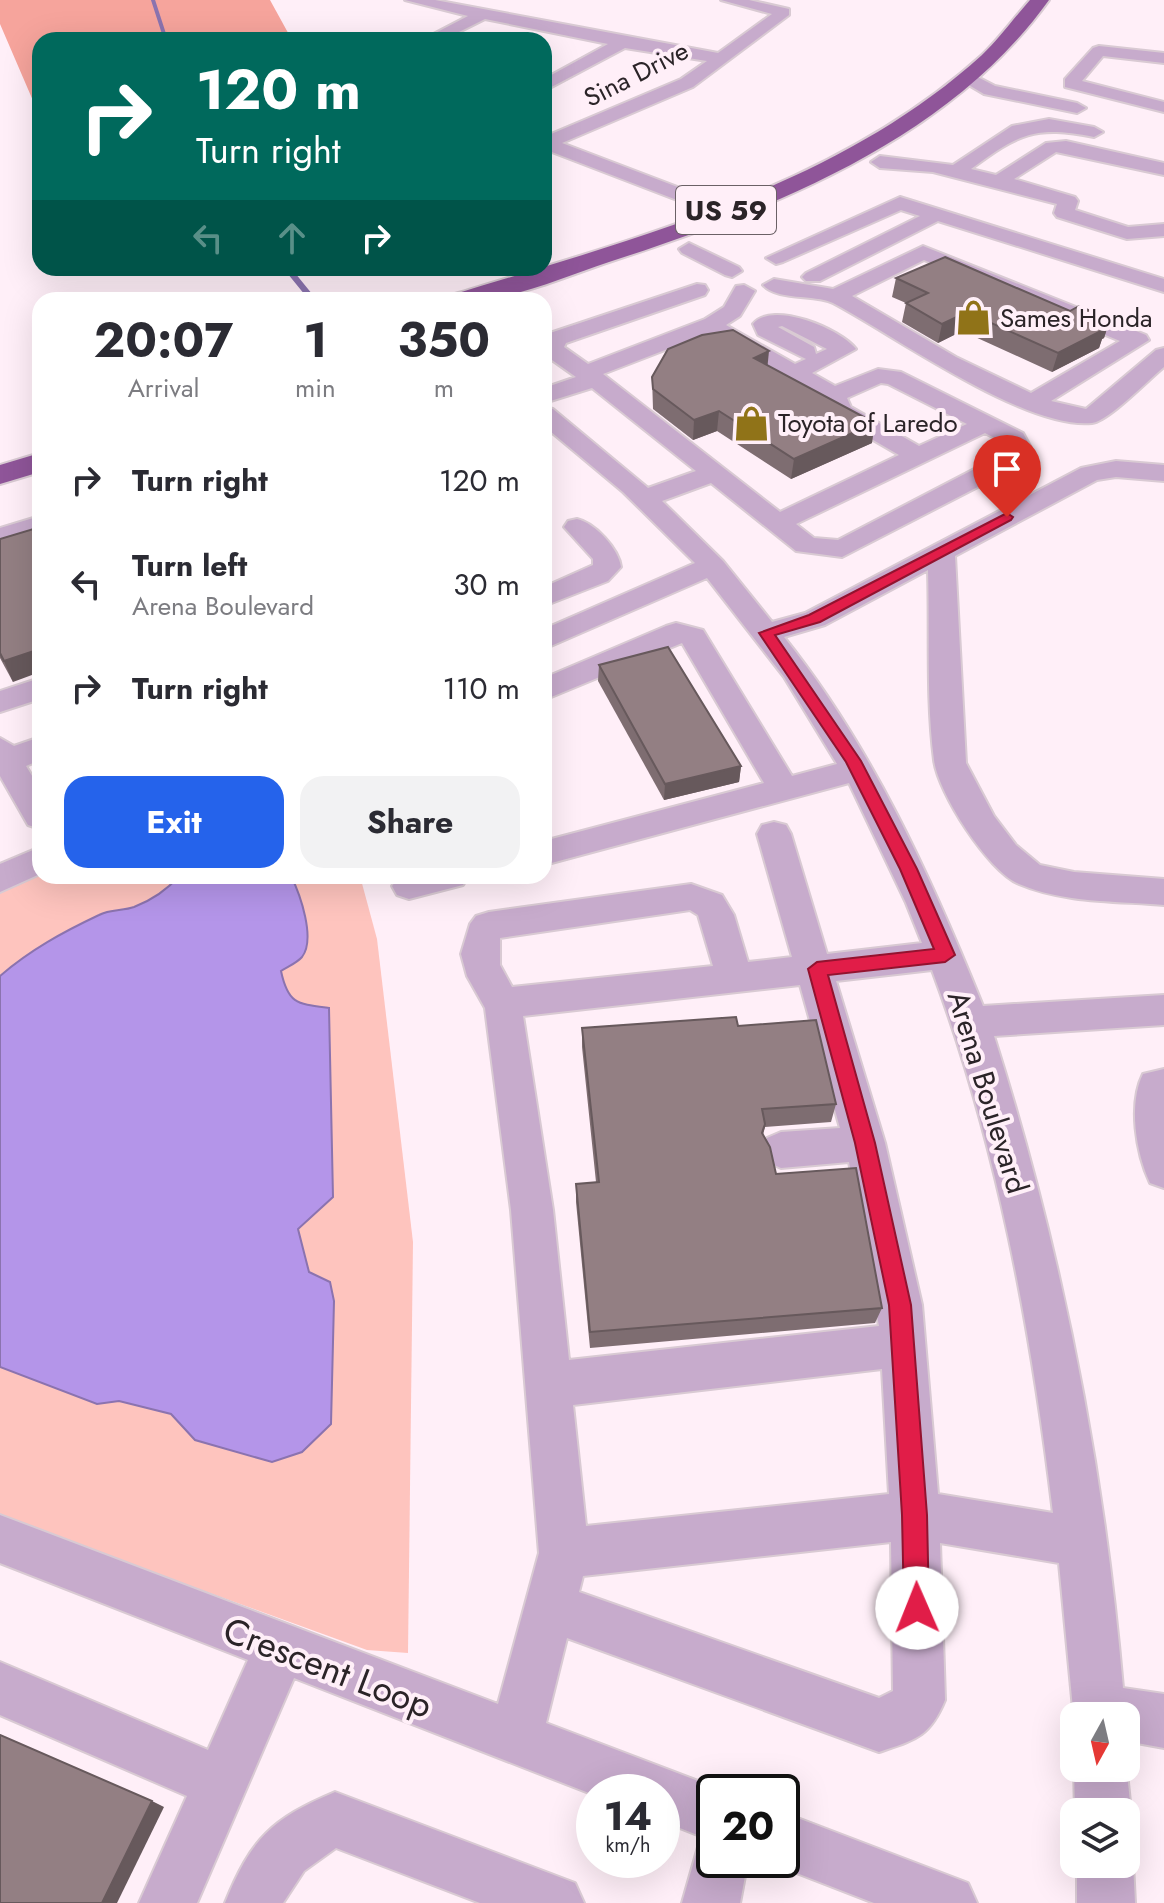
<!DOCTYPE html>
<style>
body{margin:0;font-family:Jost,sans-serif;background:#f2f2f3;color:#2b2b33;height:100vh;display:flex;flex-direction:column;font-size:30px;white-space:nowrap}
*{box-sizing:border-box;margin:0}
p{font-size:26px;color:#7c7c81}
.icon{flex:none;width:44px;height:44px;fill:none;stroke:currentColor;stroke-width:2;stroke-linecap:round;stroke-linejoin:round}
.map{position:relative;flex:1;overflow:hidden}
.panel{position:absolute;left:32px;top:292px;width:520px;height:592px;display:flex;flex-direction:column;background:#fff;border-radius:24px;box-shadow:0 8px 32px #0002}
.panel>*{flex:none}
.top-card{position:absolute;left:32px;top:32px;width:520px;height:244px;border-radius:24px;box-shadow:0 8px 32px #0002;background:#00695c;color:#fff;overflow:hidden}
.needle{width:52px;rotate:188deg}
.buttons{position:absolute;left:1060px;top:1702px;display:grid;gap:16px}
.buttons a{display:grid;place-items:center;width:80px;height:80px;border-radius:16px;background:#fff;box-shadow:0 8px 32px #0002;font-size:40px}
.speed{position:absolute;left:576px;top:1774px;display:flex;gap:16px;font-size:40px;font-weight:700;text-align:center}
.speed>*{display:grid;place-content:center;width:104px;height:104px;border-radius:50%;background:#fff;box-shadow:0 8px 32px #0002;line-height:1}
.speed small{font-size:20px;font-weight:400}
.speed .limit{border:4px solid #111;border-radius:12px;background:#fff;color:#111}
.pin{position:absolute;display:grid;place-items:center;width:68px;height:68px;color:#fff;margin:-82px -34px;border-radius:50% 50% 50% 0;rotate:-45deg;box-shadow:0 0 8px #0007}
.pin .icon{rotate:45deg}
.me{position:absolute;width:88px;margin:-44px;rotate:359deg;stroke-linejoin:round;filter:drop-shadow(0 0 6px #0008)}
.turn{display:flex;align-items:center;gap:28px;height:168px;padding:0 32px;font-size:36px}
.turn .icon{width:104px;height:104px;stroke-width:2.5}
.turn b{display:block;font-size:56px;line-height:68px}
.lanes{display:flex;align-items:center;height:76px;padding:0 32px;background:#0003;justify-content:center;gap:40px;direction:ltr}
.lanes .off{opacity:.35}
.eta{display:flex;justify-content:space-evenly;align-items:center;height:136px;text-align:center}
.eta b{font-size:48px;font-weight:700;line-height:56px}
.cta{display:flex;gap:16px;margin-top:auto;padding:16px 32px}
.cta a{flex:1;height:92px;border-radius:24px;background:#2563eb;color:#fff;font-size:32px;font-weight:700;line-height:92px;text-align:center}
.cta a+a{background:#f2f2f3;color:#2b2b33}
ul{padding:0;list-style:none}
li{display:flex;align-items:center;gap:24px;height:104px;padding:0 32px}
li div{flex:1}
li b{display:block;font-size:30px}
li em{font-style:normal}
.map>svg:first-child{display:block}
</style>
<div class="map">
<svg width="1164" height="1903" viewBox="0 0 1164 1903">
<rect width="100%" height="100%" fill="#ffeff8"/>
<polygon fill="#fec4be" points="40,875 360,876 377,939 413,1242 408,1653 367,1650 0,1517 0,893"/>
<polygon fill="#f6a49c" points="0,0 270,0 292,40 40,40 40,117 0,24"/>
<path fill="#b495e9" stroke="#8b73af" stroke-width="2" d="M179,876H291C300,894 316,939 302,957C297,963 287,967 281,971C288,1004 297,1004 329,1008L333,1197L298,1229L309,1272L330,1282L334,1301L331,1424L302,1452L272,1462L195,1440L171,1414L119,1401L97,1404L0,1367V976C30,950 63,932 99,915C110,909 123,911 134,907C152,900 167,890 179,876Z"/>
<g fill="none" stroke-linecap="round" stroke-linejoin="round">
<polyline stroke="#8b73af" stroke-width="4" points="153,0 166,40"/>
<polyline stroke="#8b73af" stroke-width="6" points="287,268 313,300"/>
<defs>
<g id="minor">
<polygon points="405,0 435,0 718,53 772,14 721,0 749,0 789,9 789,15 693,87 562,143 730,207 733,211 730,215 716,215 544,149 544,137 681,79 707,61 625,48 544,91 544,79 608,44 485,19 443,40 422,40 468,16"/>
<polygon points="1099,46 1164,53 1164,63 1103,56 1082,81 1164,102 1164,112 1065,87 1065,79 1093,48"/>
<polygon points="968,72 995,86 1077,103 1086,108 1077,113 984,94 962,81 962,73"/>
<path d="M1049,119L1094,127L1103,132L1094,137C1035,125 1018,134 971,169L996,175L1046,143L1066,141L1164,163V175L1056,152L1014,179L1075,197L1078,201L1075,210L1128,227L1164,224V236L1127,239L1057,217L1054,213L1057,204L933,172L880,168L871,162L880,156L953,165L1012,126Z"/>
<polygon points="900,197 1164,279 1164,292 938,221 820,281 806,281 802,277 806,273 920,216 901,210 783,262 776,264 766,258"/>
<polygon points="689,243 739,267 742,271 732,277 725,275 682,253 679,249"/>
<path d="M923,246L1146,335L1149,340L1051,401L1086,409L1156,350L1164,348V367C1149,379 1109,421 1092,423C1025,430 894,335 833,303C814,294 777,301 763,285L774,279L833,289ZM924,260L1120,341L1031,393L956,357L852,296Z"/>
<path d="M697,284L705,285L708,290L705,295L566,343L564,347L588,364L705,319L724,307L736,286L744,285L755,291L740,316L726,325L795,364L806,359L758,335L753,324C772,300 841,329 856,349L812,373L835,386L878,369L901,372L1023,433L1031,448L1026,462L842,557L796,551L711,483L662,501L723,561L772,622L805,613L1081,468L1116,461L1164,465V481L1116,477L1097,480L955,556L966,763L994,816L1016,845L1040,865L1074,872L1164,879V905C1117,901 1063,903 1019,884C988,871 938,793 934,760C926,698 930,632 928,570L825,625L784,637C872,747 931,877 983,1006L1164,995V1025L994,1036C1061,1248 1104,1466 1123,1688L1164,1694V1748L1126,1741V1716H1074V1719L1059,1563L940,1543L945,1700C930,1737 915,1740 879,1752L567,1638L546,1723L727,1792H714V1860H748L740,1903H682L700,1840L705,1838L662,1821V1792H594V1795L294,1678L197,1903H139L187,1796L0,1715V1662L208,1750L248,1660L0,1563V1515L498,1704L539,1553L511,1210L485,1008L467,976L461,954L470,924L476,916L489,912L691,884L722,895L734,915L748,962L792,957L757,834L762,825L774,822L786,825L791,834L827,954L922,943L906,903L849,783L544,865V841L764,783L682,643L544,700V678L666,626L676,623L703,630L792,776L837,764L784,677L707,578L544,649V629L695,563L623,492L544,426V407L553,409L648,488L696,471L592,388L544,403V388L576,377L545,355L544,339L550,333ZM782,326L827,349L816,354L814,347L778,327ZM709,333L824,399L832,416L899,455L780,512L603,374ZM881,383L888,384L967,424L919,446L851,407L847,398ZM985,433L1004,443L1005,453L838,540L814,538L796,524ZM690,910L698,915L713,966L512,987L500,965V938ZM932,970C997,1144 1031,1328 1053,1513L938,1494L922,1305L885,1143L836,981ZM800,985L840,1128L781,1132L767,1138L761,1150L767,1162L781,1168L849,1162L879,1326L569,1360L553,1210L523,1016ZM882,1369L889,1494L586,1526L573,1405ZM891,1542L893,1691L879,1698L579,1592L583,1576Z"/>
<polygon points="40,516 40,533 0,545 0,528"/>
<path d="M577,519C595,523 619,549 621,567L608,581L544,606V587L593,565V559L564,527L568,521Z"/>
<polygon points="40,678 40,699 0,712 0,691"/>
<polygon points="40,737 40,760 26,766 40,789 40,829 28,825 0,776 0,738 14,746"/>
<polygon points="40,847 40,874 0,892 0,864"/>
<polygon points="400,876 468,876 463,885 409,899 397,895 392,886"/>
<path d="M1164,1069V1188L1150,1183C1136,1153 1128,1104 1143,1074Z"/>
<polygon points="1126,1763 1131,1812 1126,1823 1126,1812 1075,1812 1074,1768 1126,1768"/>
<path d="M335,1792L575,1883L584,1903H480L336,1848L304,1871L283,1903H225C251,1839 271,1819 335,1792Z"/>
<polygon points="782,1812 968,1883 977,1903 874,1903 763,1860 782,1860"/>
<polygon points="1126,1847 1133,1864 1135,1903 1077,1903 1077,1864 1126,1864"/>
</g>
<g id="highway">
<path d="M1030,0H1049C947,142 769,210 609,262C571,275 532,291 493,299C480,302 464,300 451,300L455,294C634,239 838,186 982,55C999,39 1014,18 1030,0Z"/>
<polygon points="40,453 40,472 0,484 0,465"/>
</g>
</defs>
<use href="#minor" stroke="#d9cad3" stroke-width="4"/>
<use href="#highway" stroke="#d9cad3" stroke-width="4"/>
<use href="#minor" fill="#c7abcc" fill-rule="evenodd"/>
<use href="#highway" fill="#8f5599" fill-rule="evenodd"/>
</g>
<g fill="#7e6d71">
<polygon points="896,278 1070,311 1110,319 1104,338 1102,339 1099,348 1052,372 962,331 938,343 902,322 906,303 892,297"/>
<polygon points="767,365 872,443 791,479 717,431 693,440 653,409 652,377"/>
<polygon points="0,539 13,682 0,658"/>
<polygon points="599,665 741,766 739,782 664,800 598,681"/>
<polygon points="738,1026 836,1104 831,1122 765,1127 763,1135 776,1174 882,1308 875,1323 590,1348 576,1202 576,1184 596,1182 582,1047 582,1028"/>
</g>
<g fill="#67595c">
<polygon points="967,312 962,331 938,343 942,324"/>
<polygon points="1110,319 1104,338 1102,339 1099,348 1052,372 1058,353 1097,325"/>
<polygon points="769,351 767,371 754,358"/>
<polygon points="719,411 717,431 693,440 694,420"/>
<polygon points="875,423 872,443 791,479 794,459"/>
<polygon points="40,649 40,672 13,682 4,661"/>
<polygon points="741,766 739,782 664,800 665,784"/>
<polygon points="152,1801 164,1807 117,1903 102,1903"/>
</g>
<g fill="#937f83" stroke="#67595c" stroke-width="2">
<polygon points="945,257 1070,311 1079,306 1110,319 1097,325 1105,329 1058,353 967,312 942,324 906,303 928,293 896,278"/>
<polygon points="733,330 769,351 754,358 875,423 794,459 719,411 694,420 653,389 652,377 668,349 702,335"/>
<polygon points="40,527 40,649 4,661 0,653 0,539"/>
<polygon points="668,647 741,766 665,784 599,665"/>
<polygon points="736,1017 738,1026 816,1020 836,1104 762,1109 765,1124 762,1133 770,1147 776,1174 856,1168 882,1308 590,1332 576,1184 599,1182 582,1028"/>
<polygon points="0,1735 152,1801 102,1903 0,1903"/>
</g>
<polygon fill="#e11d48" stroke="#92132f" stroke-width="2" points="1007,513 1013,517 1011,520 820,622 775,635 861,761 917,869 955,955 945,962 828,975 875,1143 911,1305 927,1515 929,1608 926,1617 917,1620 908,1617 904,1608 902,1515 889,1305 855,1143 808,969 817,962 934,949 900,869 846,762 759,633 809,615"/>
<defs>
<symbol id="shop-bare" viewBox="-9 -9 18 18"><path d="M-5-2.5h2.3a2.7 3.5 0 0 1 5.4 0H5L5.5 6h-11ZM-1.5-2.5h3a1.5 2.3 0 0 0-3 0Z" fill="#907318" stroke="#ffeff8" stroke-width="2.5" paint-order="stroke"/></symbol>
</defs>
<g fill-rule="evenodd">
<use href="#shop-bare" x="948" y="292" width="51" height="51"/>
<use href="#shop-bare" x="726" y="398" width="51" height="51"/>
</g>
<g text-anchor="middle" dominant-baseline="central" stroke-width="8" stroke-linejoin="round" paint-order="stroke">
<g font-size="26" fill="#2b2428" stroke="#ffeff8">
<text transform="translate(636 74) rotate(-27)">Sina Drive</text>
</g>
<g font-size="26" fill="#2b2428" stroke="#ffeff8" text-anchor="start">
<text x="1000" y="318">Sames Honda</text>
<text x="778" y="423">Toyota of Laredo</text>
</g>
<rect fill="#ffeff8" stroke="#6b6166" stroke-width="2" x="676" y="186" width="100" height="48" rx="6"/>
<g font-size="28" font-weight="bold" fill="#2b2428">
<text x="726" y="210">US 59</text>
</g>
<g font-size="30" fill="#2b2428" stroke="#ffeff8">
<text transform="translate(988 1092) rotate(73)">Arena Boulevard</text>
</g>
<g font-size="36" fill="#2b2428" stroke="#ffeff8">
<text transform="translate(328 1667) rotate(21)">Crescent Loop</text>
</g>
</g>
</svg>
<div class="buttons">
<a><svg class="needle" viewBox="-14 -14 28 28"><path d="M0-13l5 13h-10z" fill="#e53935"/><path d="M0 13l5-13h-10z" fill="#7c7c81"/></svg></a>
<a><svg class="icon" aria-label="layers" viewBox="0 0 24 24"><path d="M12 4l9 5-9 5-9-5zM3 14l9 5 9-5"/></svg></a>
</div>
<div class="speed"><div>14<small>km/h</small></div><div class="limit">20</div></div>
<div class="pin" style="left:1007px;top:517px;background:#d93025"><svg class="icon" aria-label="arrive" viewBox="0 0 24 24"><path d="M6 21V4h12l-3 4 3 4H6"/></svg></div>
<svg class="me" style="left:917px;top:1608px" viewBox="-20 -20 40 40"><circle r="19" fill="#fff"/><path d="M0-13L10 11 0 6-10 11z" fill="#e11d48"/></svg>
<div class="top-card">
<div class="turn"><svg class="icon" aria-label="right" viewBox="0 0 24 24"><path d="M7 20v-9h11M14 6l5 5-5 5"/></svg><div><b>120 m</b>Turn right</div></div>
<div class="lanes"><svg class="icon off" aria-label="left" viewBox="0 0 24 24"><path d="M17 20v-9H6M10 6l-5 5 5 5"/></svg><svg class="icon off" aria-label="ahead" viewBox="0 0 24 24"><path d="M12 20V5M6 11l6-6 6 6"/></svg><svg class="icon" aria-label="right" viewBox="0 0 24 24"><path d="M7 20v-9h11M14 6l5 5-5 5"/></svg></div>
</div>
<section class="panel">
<div class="eta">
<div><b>20:07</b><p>Arrival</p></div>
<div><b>1</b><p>min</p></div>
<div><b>350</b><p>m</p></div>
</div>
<ul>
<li><svg class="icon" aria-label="right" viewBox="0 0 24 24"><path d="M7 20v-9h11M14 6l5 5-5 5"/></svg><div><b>Turn right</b></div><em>120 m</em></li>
<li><svg class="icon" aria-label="left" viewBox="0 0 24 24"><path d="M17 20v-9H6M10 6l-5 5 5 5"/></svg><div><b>Turn left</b><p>Arena Boulevard</p></div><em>30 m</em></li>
<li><svg class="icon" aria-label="right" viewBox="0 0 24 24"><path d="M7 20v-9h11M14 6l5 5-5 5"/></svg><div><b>Turn right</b></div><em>110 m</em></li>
</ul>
<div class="cta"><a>Exit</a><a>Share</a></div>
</section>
</div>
